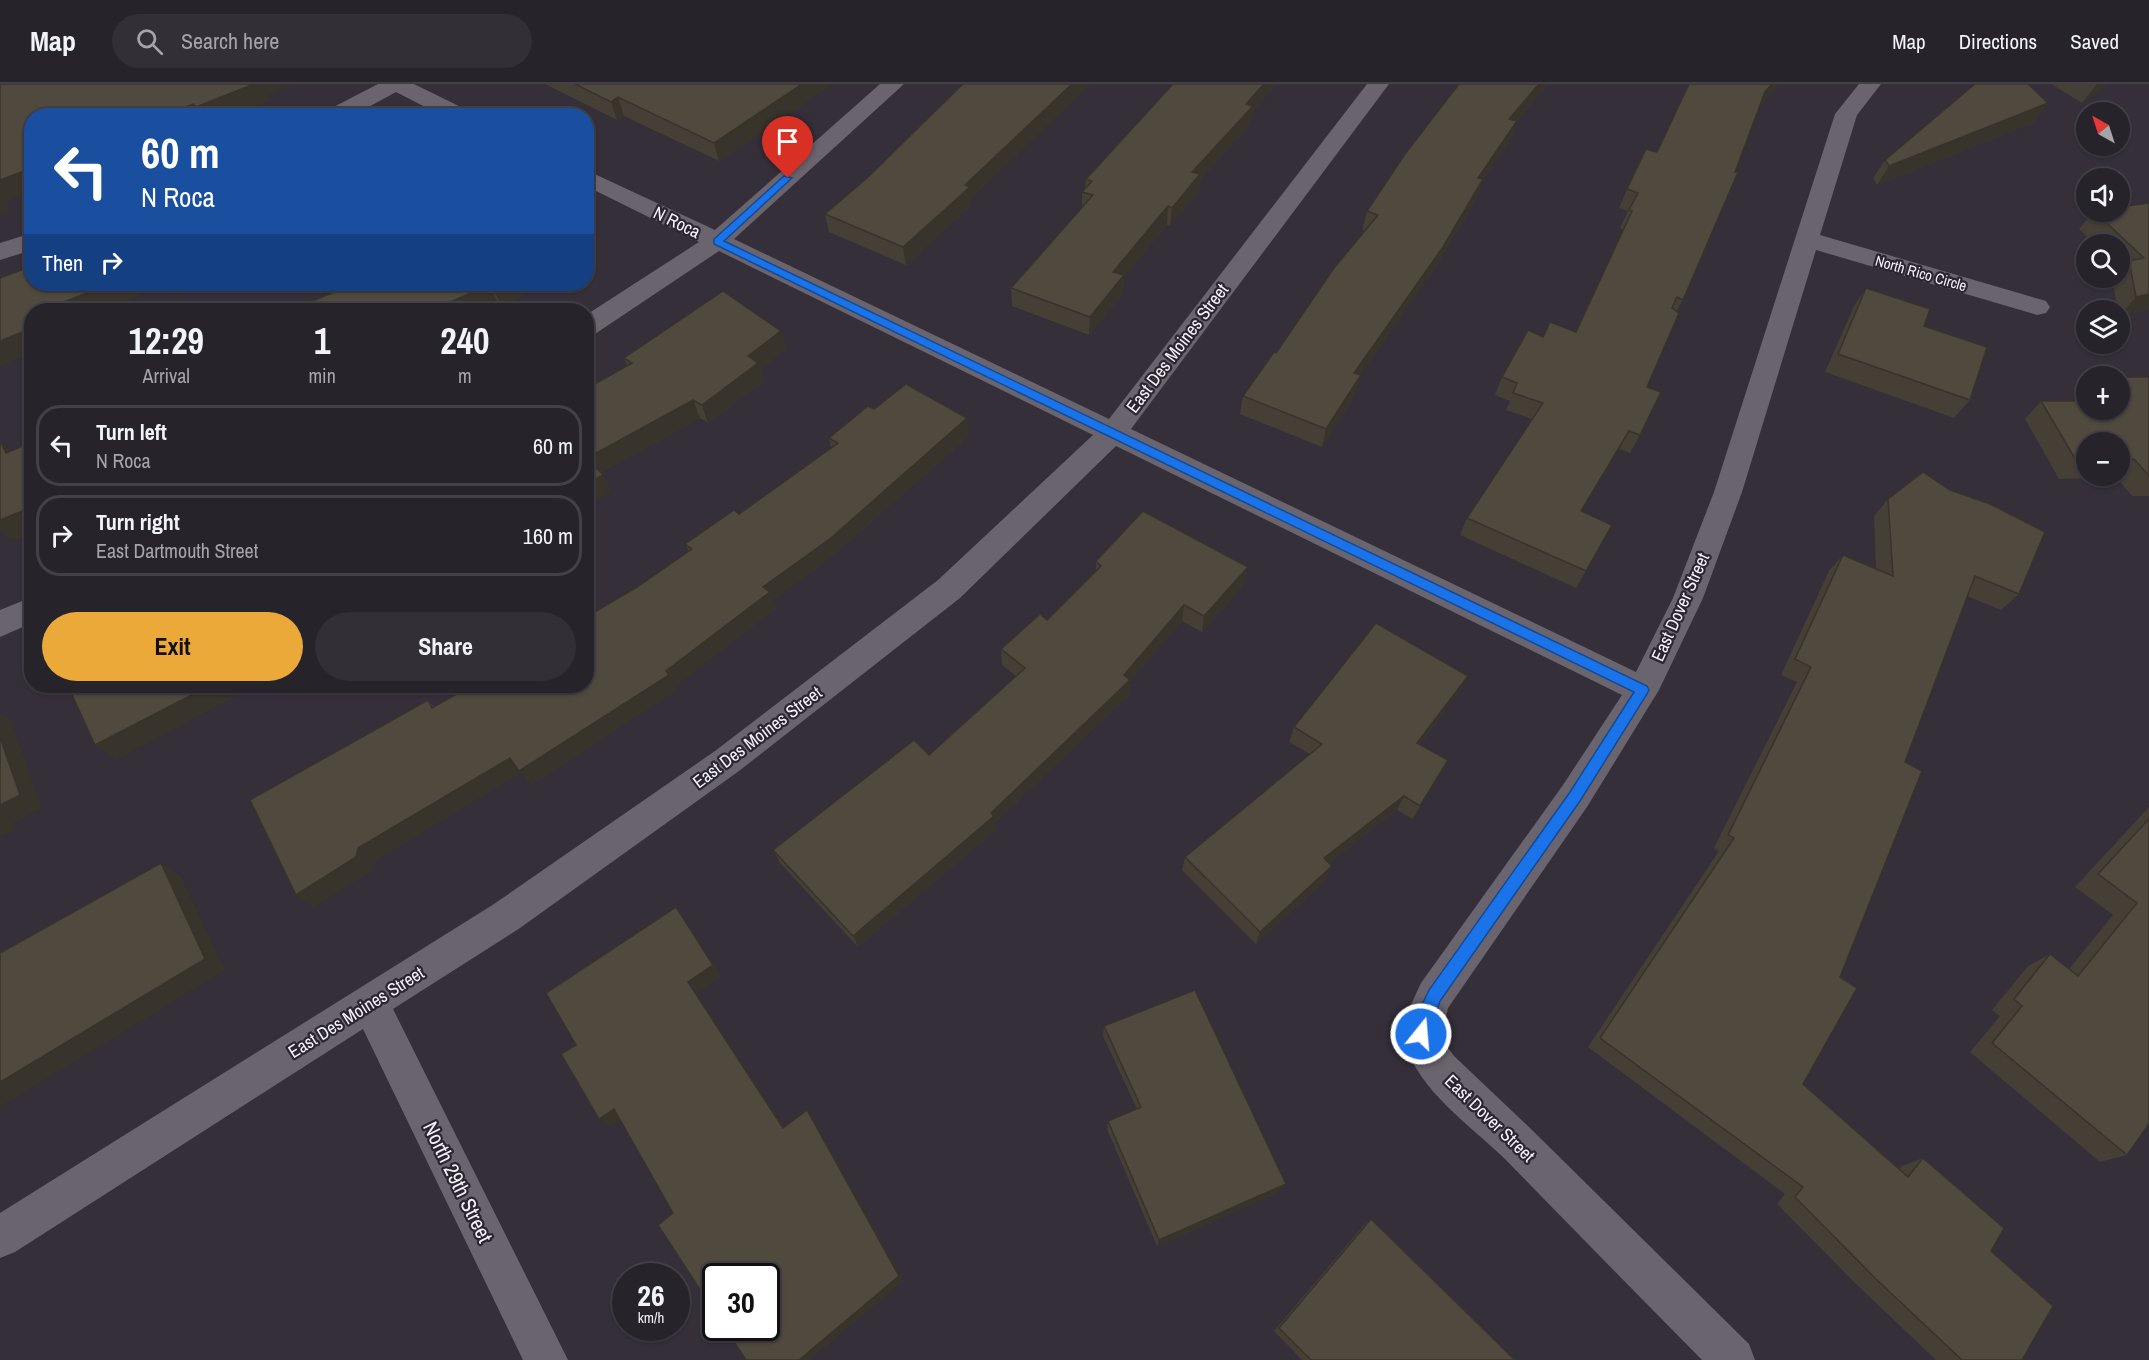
<!DOCTYPE html>
<meta charset="utf-8">
<style>
body{margin:0;font-family:"Archivo Narrow",sans-serif;background:#332f37;color:#f1f3f6;height:100vh;display:flex;flex-direction:column;font-size:22px;white-space:nowrap}
*{box-sizing:border-box;margin:0}
p{font-size:20px;color:#a4a4a9}
.icon{flex:none;width:33px;height:33px;fill:none;stroke:currentColor;stroke-width:2;stroke-linecap:round;stroke-linejoin:round}
.map{position:relative;flex:1;overflow:hidden}
.panel{position:absolute;left:24px;top:219px;width:570px;height:390px;display:flex;flex-direction:column;background:#27232b;border-radius:24px;box-shadow:0 2px 4px #0004,0 0 0 2px #434047}
.panel>*{flex:none}
.hud{position:absolute;left:24px;top:24px;width:570px;height:183px;border-radius:24px;box-shadow:0 2px 4px #0004,0 0 0 2px #434047;background:#1a4fa0;color:#fff;overflow:hidden}
.needle{width:39px;rotate:321deg}
.buttons{position:absolute;left:2076px;top:18px;display:grid;gap:12px}
.buttons a{display:grid;place-items:center;width:54px;height:54px;border-radius:50%;background:#27232b;box-shadow:0 2px 4px #0004,0 0 0 2px #434047;font-size:30px}
.speed{position:absolute;left:612px;top:1179px;display:flex;gap:12px;font-size:30px;font-weight:700;text-align:center}
.speed>*{display:grid;place-content:center;width:78px;height:78px;border-radius:50%;background:#27232b;box-shadow:0 2px 4px #0004,0 0 0 2px #434047;line-height:1}
.speed small{font-size:15px;font-weight:400}
.speed .limit{border:3px solid #111;border-radius:9px;background:#fff;color:#111}
.pin{position:absolute;display:grid;place-items:center;width:51px;height:51px;color:#fff;margin:-62px -26px;border-radius:50% 50% 50% 0;rotate:-45deg;box-shadow:0 0 6px #0007}
.pin .icon{rotate:45deg}
.me{position:absolute;width:66px;margin:-33px;rotate:17deg;stroke-linejoin:round;filter:drop-shadow(0 0 4px #0008)}
.turn{display:flex;align-items:center;gap:21px;height:126px;padding:0 18px;font-size:27px}
.turn .icon{width:78px;height:78px;stroke-width:2.5}
.turn b{display:block;font-size:42px;line-height:51px}
.then{display:flex;align-items:center;height:57px;padding:0 18px;background:#0003;gap:12px;font-size:22px}
.eta{display:flex;justify-content:space-evenly;align-items:center;height:102px;text-align:center}
.eta b{font-size:36px;font-weight:700;line-height:42px}
.button{display:flex;gap:12px;margin-top:auto;padding:12px 18px}
.button a{flex:1;height:69px;border-radius:36px;background:#eba93a;color:#111;font-size:24px;font-weight:700;line-height:69px;text-align:center}
.button a+a{background:#332f37;color:#f1f3f6}
ul{padding:0;list-style:none}
li{display:flex;align-items:center;gap:18px;height:81px;margin:0 12px 9px;padding:0 6px;border:3px solid #434047;border-radius:24px}
li div{flex:1}
li b{display:block;font-size:22px}
li em{font-style:normal}
header{display:flex;align-items:center;gap:36px;box-sizing:border-box;height:84px;padding:0 30px;background:#27232b;border-bottom:2px solid #434047}
header strong{font-size:28px}
nav{display:flex;gap:33px;margin-inline-start:auto;font-size:21px}
.search{width:420px;height:54px;background:#332f37;display:flex;align-items:center;gap:15px;box-sizing:border-box;padding:0 21px;border-radius:33px;color:#a4a4a9;font-size:22px}
.map>svg:first-child{display:block}
</style>
<header>
<strong>Map</strong>
<div class="search"><svg class="icon" aria-label="search" viewBox="0 0 24 24"><circle cx="10" cy="10" r="6"/><path d="M15 15l6 6"/></svg>Search here</div>
<nav><a>Map</a><a>Directions</a><a>Saved</a></nav>
</header>
<div class="map">
<svg width="2149" height="1276" viewBox="0 0 2149 1276">
<rect width="100%" height="100%" fill="#342f39"/>
<g fill="none" stroke-linecap="round" stroke-linejoin="round">
<g fill="#6a646f" fill-rule="evenodd">
<polygon points="378,0 414,0 469,27 472,32 443,32 396,8 352,32 323,32 326,27"/>
<path d="M880,0H904L734,155L1109,335L1367,0H1389L1131,345L1636,588L1673,514L1714,408L1835,30L1859,0H1881L1857,31L1820,151L2046,217L2050,223L2046,229L2037,231L1816,166L1742,408L1703,514L1659,606L1587,723L1448,924L1442,950L1443,957L1454,972L1530,1044L1749,1260L1755,1276H1702C1636,1209 1570,1142 1505,1075C1471,1042 1418,1006 1405,959C1400,939 1413,917 1421,899L1563,701L1622,611L1116,362L960,514L739,687L520,844L393,925L568,1276H523L363,945L15,1168L0,1174V1129L494,820L715,667L938,496L1093,351L719,167L595,250L586,253V231L699,158L586,102V86L715,146Z"/>
<polygon points="32,149 32,166 0,176 0,159"/>
<polygon points="32,513 32,539 0,553 0,526"/>
</g>
</g>
<g fill="#453f35" fill-rule="evenodd">
<polygon points="545,0 833,0 719,77 624,32 617,36"/>
<polygon points="1173,0 1277,0 1251,30 1250,41 1200,96 1198,109 1170,142 1167,141 1124,193 1123,210 1089,251 1012,222 1011,204 1082,124 1082,108 1085,104 1086,95"/>
<polygon points="1459,0 1549,0 1516,38 1510,56 1482,97 1477,114 1437,181 1360,291 1356,309 1322,363 1240,330 1243,312 1276,269 1365,146 1362,146 1367,127"/>
<polygon points="1689,0 1778,0 1760,22 1683,216 1676,228 1647,303 1640,351 1630,369 1619,365 1582,427 1612,441 1576,504 1460,451 1467,434 1532,335 1506,326 1510,317 1495,311 1502,293 1543,253 1576,248 1624,146 1620,144 1628,127 1619,124 1627,105 1657,68"/>
<polygon points="2051,0 2108,0 2082,19"/>
<polygon points="2035,38 1877,101 1873,94 1885,76"/>
<polygon points="971,115 971,121 906,181 829,148 825,130"/>
<polygon points="2149,119 2149,226 2120,231 2120,226 2118,226 2112,195 2114,194 2120,194 2120,187 2121,186 2120,184 2120,160 2095,160 2079,145 2093,128 2120,128"/>
<polygon points="353,200 543,200 502,223 498,219"/>
<polygon points="1866,204 1924,242 1970,316 1954,334 1825,288 1854,222"/>
<polygon points="786,265 760,285 764,297 708,339 700,334 601,388 603,391 611,408 586,422 627,281 624,274"/>
<path d="M2149,293V412H2132L2116,393L2059,395L2025,335L2041,317L2120,326ZM2086,358H2120V392H2086Z"/>
<polygon points="2086,308 2086,317 2083,312"/>
<polygon points="874,325 969,352 835,470 773,516 776,524 675,602 677,606 531,701 521,688 374,777 372,786 313,823 428,616 434,623 637,503 689,467 685,460 739,430 831,364 829,354"/>
<polygon points="1888,415 2019,510 2001,526 1967,512 1905,678 1840,893 1803,1000 1899,1085 1902,1082 1923,1074 1991,1167 2022,1276 1936,1276 1855,1199 1777,1120 1785,1110 1588,963 1719,767 1714,764 1797,598 1781,591 1829,487 1843,471 1876,485 1874,432"/>
<polygon points="1096,477 1248,483 1244,500 1202,548 1182,537 1130,598 1129,611 995,739 996,746 858,863 780,779 773,766 929,671 1016,592 1002,581 1001,565 1047,536 1096,487"/>
<polygon points="1460,607 1420,660 1448,676 1413,735 1397,726 1329,779 1327,795 1256,860 1182,786 1185,773 1310,670 1289,658 1294,643"/>
<polygon points="2149,723 2149,1040 2127,1071 2100,1078 1970,968 2000,932 1992,926 2028,882 2050,870 2069,885 2113,831 2075,803"/>
<polygon points="1104,942 1286,1100 1281,1107 1157,1162 1107,1045 1108,1037 1137,1025 1103,952"/>
<polygon points="1371,1135 1515,1276 1302,1276 1274,1247 1364,1141"/>
</g>
<g fill="#38332b">
<polygon points="254,0 294,0 268,11 271,16 233,32 201,32 196,23"/>
<polygon points="802,0 833,0 719,77 714,59"/>
<polygon points="1072,0 1091,0 971,115 971,121 906,181 903,163 965,101"/>
<polygon points="1264,0 1277,0 1251,30 1250,41 1200,96 1198,109 1170,142 1172,124 1192,88 1246,20"/>
<polygon points="1539,0 1549,0 1516,38 1510,56 1482,97 1477,114 1437,181 1350,307 1354,289 1478,94 1509,35"/>
<polygon points="1772,0 1778,0 1756,27 1765,8"/>
<polygon points="2097,0 2108,0 2082,19"/>
<polygon points="618,13 624,32 617,36 611,18"/>
<polygon points="2048,19 2035,38 1877,101 1889,82"/>
<polygon points="193,20 200,32 161,32"/>
<polygon points="32,84 32,108 6,118 11,127 0,131 0,96"/>
<polygon points="1168,122 1167,141 1124,193 1123,210 1089,251 1090,233 1113,188"/>
<polygon points="111,200 204,200 175,212 167,201 104,226 43,226"/>
<polygon points="502,200 543,200 502,223 493,204"/>
<polygon points="489,201 498,219 482,226 432,226"/>
<polygon points="2149,210 2149,226 2120,231 2136,213"/>
<polygon points="32,244 32,269 0,282 0,257"/>
<polygon points="781,247 786,265 760,285 764,297 708,339 702,321 748,272"/>
<polygon points="1361,291 1356,309 1322,363 1326,345"/>
<polygon points="693,316 700,334 595,391 587,374"/>
<polygon points="967,334 969,352 835,470 773,516 776,524 675,602 677,606 531,701 521,688 374,777 372,786 313,823 296,811 358,764 510,674 666,587 763,503"/>
<polygon points="1629,347 1619,365 1572,444 1581,427"/>
<polygon points="0,357 18,374 6,369"/>
<polygon points="603,391 611,408 586,422 586,400"/>
<polygon points="32,423 32,448 12,457 0,447 0,436"/>
<polygon points="1248,483 1244,500 1202,548 1204,532"/>
<polygon points="1184,521 1182,537 1130,598 1129,611 995,739 996,746 858,863 853,852 991,729 1124,591"/>
<polygon points="1468,592 1460,607 1410,673 1417,659"/>
<polygon points="209,602 255,602 116,676 95,661"/>
<polygon points="0,629 11,637 42,724 14,739 13,747 0,753"/>
<polygon points="1448,676 1440,690 1413,735 1420,722"/>
<polygon points="1404,712 1397,726 1319,787 1324,774"/>
<polygon points="161,779 181,792 225,886 0,1023 0,998"/>
<polygon points="1332,782 1327,795 1256,860 1260,848"/>
<polygon points="676,823 722,892 697,909 791,1052 783,1044 688,898"/>
<polygon points="614,1025 625,1033 610,1043 599,1035"/>
<polygon points="807,1026 813,1034 904,1197 810,1276 799,1276"/>
<polygon points="1286,1100 1281,1107 1157,1162 1159,1156"/>
</g>
<g fill="#50493e" stroke="#38332b" stroke-width="1.5">
<polygon points="0,0 254,0 196,23 193,20 161,32 32,32 32,84 0,96"/>
<polygon points="575,0 802,0 714,59 618,13 611,18"/>
<polygon points="963,0 1072,0 965,101 970,103 903,163 825,130 867,94"/>
<polygon points="1173,0 1264,0 1246,20 1253,22 1192,88 1200,90 1172,124 1168,122 1113,188 1124,191 1090,233 1011,204 1093,111 1082,108 1092,97 1086,95"/>
<polygon points="1459,0 1539,0 1509,35 1517,37 1478,94 1483,95 1443,163 1354,289 1361,291 1326,345 1243,312 1274,268 1276,269 1334,184 1378,131 1367,127 1405,70"/>
<polygon points="1689,0 1772,0 1765,8 1735,88 1738,88 1683,216 1677,213 1672,224 1679,229 1647,303 1661,308 1640,351 1629,347 1581,427 1612,441 1586,487 1467,434 1543,319 1513,309 1517,299 1502,293 1528,246 1543,253 1550,238 1576,248 1632,127 1629,126 1638,109 1627,105 1646,65 1657,68"/>
<polygon points="1975,0 2028,0 2048,19 1889,82 1885,76"/>
<polygon points="2149,119 2149,210 2136,213 2129,177 2144,174 2095,128 2120,128 2120,123"/>
<polygon points="32,182 32,200 111,200 43,226 32,226 32,244 0,257 0,194"/>
<polygon points="353,200 502,200 493,204 489,201 432,226 291,226"/>
<polygon points="1866,204 1930,225 1924,242 1987,263 1970,316 1838,270"/>
<polygon points="723,207 781,247 748,272 758,279 702,321 693,316 587,374 603,391 586,400 586,305 632,279 624,274"/>
<polygon points="2120,293 2149,293 2149,392 2134,375 2120,376 2120,358 2086,358 2086,377 2077,378 2041,317 2086,317 2086,326 2120,326"/>
<polygon points="906,300 967,334 831,454 763,503 770,508 666,587 669,591 519,687 510,674 358,764 356,773 296,811 250,716 428,616 432,624 471,602 586,602 586,533 637,503 692,465 685,460 734,426 739,430 838,359 829,354 868,322 874,325"/>
<polygon points="0,357 6,369 32,358 32,423 0,436"/>
<polygon points="1923,388 1950,406 1990,420 2045,448 2019,510 1975,492 1905,678 1922,687 1840,893 1857,904 1803,1000 1908,1093 1923,1074 2004,1144 1991,1167 2053,1222 2022,1276 1962,1276 1876,1195 1795,1113 1803,1103 1600,954 1734,754 1728,751 1811,583 1795,575 1843,471 1893,492 1888,415"/>
<polygon points="1143,427 1248,483 1204,532 1184,521 1124,591 1130,596 991,729 994,732 853,852 773,766 914,656 929,671 1025,584 1001,565 1040,530 1047,536 1101,482 1096,477"/>
<polygon points="1376,539 1468,592 1417,659 1448,676 1420,722 1404,712 1324,774 1332,782 1260,848 1185,773 1322,660 1294,643"/>
<polygon points="68,602 209,602 95,661"/>
<polygon points="0,653 20,711 0,721"/>
<polygon points="2149,735 2149,1040 2127,1071 1992,959 2022,922 2014,915 2050,870 2078,892 2137,819 2098,790"/>
<polygon points="161,779 205,875 0,998 0,869"/>
<polygon points="676,823 713,881 688,898 783,1044 807,1026 899,1192 799,1276 746,1276 725,1244 766,1244 766,1192 716,1192 716,1230 658,1141 673,1129 614,1025 599,1035 561,970 576,961 546,909"/>
<polygon points="1195,906 1286,1100 1159,1156 1108,1037 1141,1023 1104,942"/>
<polygon points="1371,1135 1515,1276 1311,1276 1279,1244"/>
</g>
<path fill="#1a73e8" stroke="#114b97" stroke-width="1.5" d="M784,92L792,94L724,157L1647,602L1649,606L1647,610L1580,717L1440,917L1427,956L1421,958L1416,956C1409,941 1423,920 1429,906L1570,708L1634,608L714,160V155Z"/>
<g text-anchor="middle" dominant-baseline="central" stroke-width="4.5" stroke-linejoin="round" paint-order="stroke">
<g font-size="15" fill="#f4f1f8" stroke="#2a252f">
<text transform="translate(1921 189) rotate(16)">North Rico Circle</text>
</g>
<g font-size="18" fill="#f4f1f8" stroke="#2a252f">
<text transform="translate(677 138) rotate(26)">N Roca</text>
<text transform="translate(1177 264) rotate(-53)">East Des Moines Street</text>
<text transform="translate(1680 523) rotate(-66)">East Dover Street</text>
<text transform="translate(757 653) rotate(-37)">East Des Moines Street</text>
<text transform="translate(356 928) rotate(-32)">East Des Moines Street</text>
<text transform="translate(1490 1034) rotate(44)">East Dover Street</text>
</g>
<g font-size="21" fill="#f4f1f8" stroke="#2a252f">
<text transform="translate(458 1098) rotate(64)">North 29th Street</text>
</g>
</g>
</svg>
<div class="buttons">
<a><svg class="needle" viewBox="-14 -14 28 28"><path d="M0-13l5 13h-10z" fill="#e53935"/><path d="M0 13l5-13h-10z" fill="#a4a4a9"/></svg></a>
<a><svg class="icon" aria-label="sound" viewBox="0 0 24 24"><path d="M4 9h4l5-4v14l-5-4H4zM17 9q2 3 0 6"/></svg></a>
<a><svg class="icon" aria-label="search" viewBox="0 0 24 24"><circle cx="10" cy="10" r="6"/><path d="M15 15l6 6"/></svg></a>
<a><svg class="icon" aria-label="layers" viewBox="0 0 24 24"><path d="M12 4l9 5-9 5-9-5zM3 14l9 5 9-5"/></svg></a>
<a>+</a>
<a>−</a>
</div>
<div class="speed"><div>26<small>km/h</small></div><div class="limit">30</div></div>
<div class="pin" style="left:788px;top:94px;background:#d93025"><svg class="icon" aria-label="arrive" viewBox="0 0 24 24"><path d="M6 21V4h12l-3 4 3 4H6"/></svg></div>
<svg class="me" style="left:1421px;top:950px" viewBox="-20 -20 40 40"><circle r="17" fill="#1a73e8" stroke="#fff" stroke-width="3"/><path d="M0-11L8 9 0 5-8 9z" fill="#fff"/></svg>
<div class="hud">
<div class="turn"><svg class="icon" aria-label="left" viewBox="0 0 24 24"><path d="M17 20v-9H6M10 6l-5 5 5 5"/></svg><div><b>60 m</b>N Roca</div></div>
<div class="then">Then<svg class="icon" aria-label="right" viewBox="0 0 24 24"><path d="M7 20v-9h11M14 6l5 5-5 5"/></svg></div>
</div>
<section class="panel">
<div class="eta">
<div><b>12:29</b><p>Arrival</p></div>
<div><b>1</b><p>min</p></div>
<div><b>240</b><p>m</p></div>
</div>
<ul>
<li><svg class="icon" aria-label="left" viewBox="0 0 24 24"><path d="M17 20v-9H6M10 6l-5 5 5 5"/></svg><div><b>Turn left</b><p>N Roca</p></div><em>60 m</em></li>
<li><svg class="icon" aria-label="right" viewBox="0 0 24 24"><path d="M7 20v-9h11M14 6l5 5-5 5"/></svg><div><b>Turn right</b><p>East Dartmouth Street</p></div><em>160 m</em></li>
</ul>
<div class="button"><a>Exit</a><a>Share</a></div>
</section>
</div>
